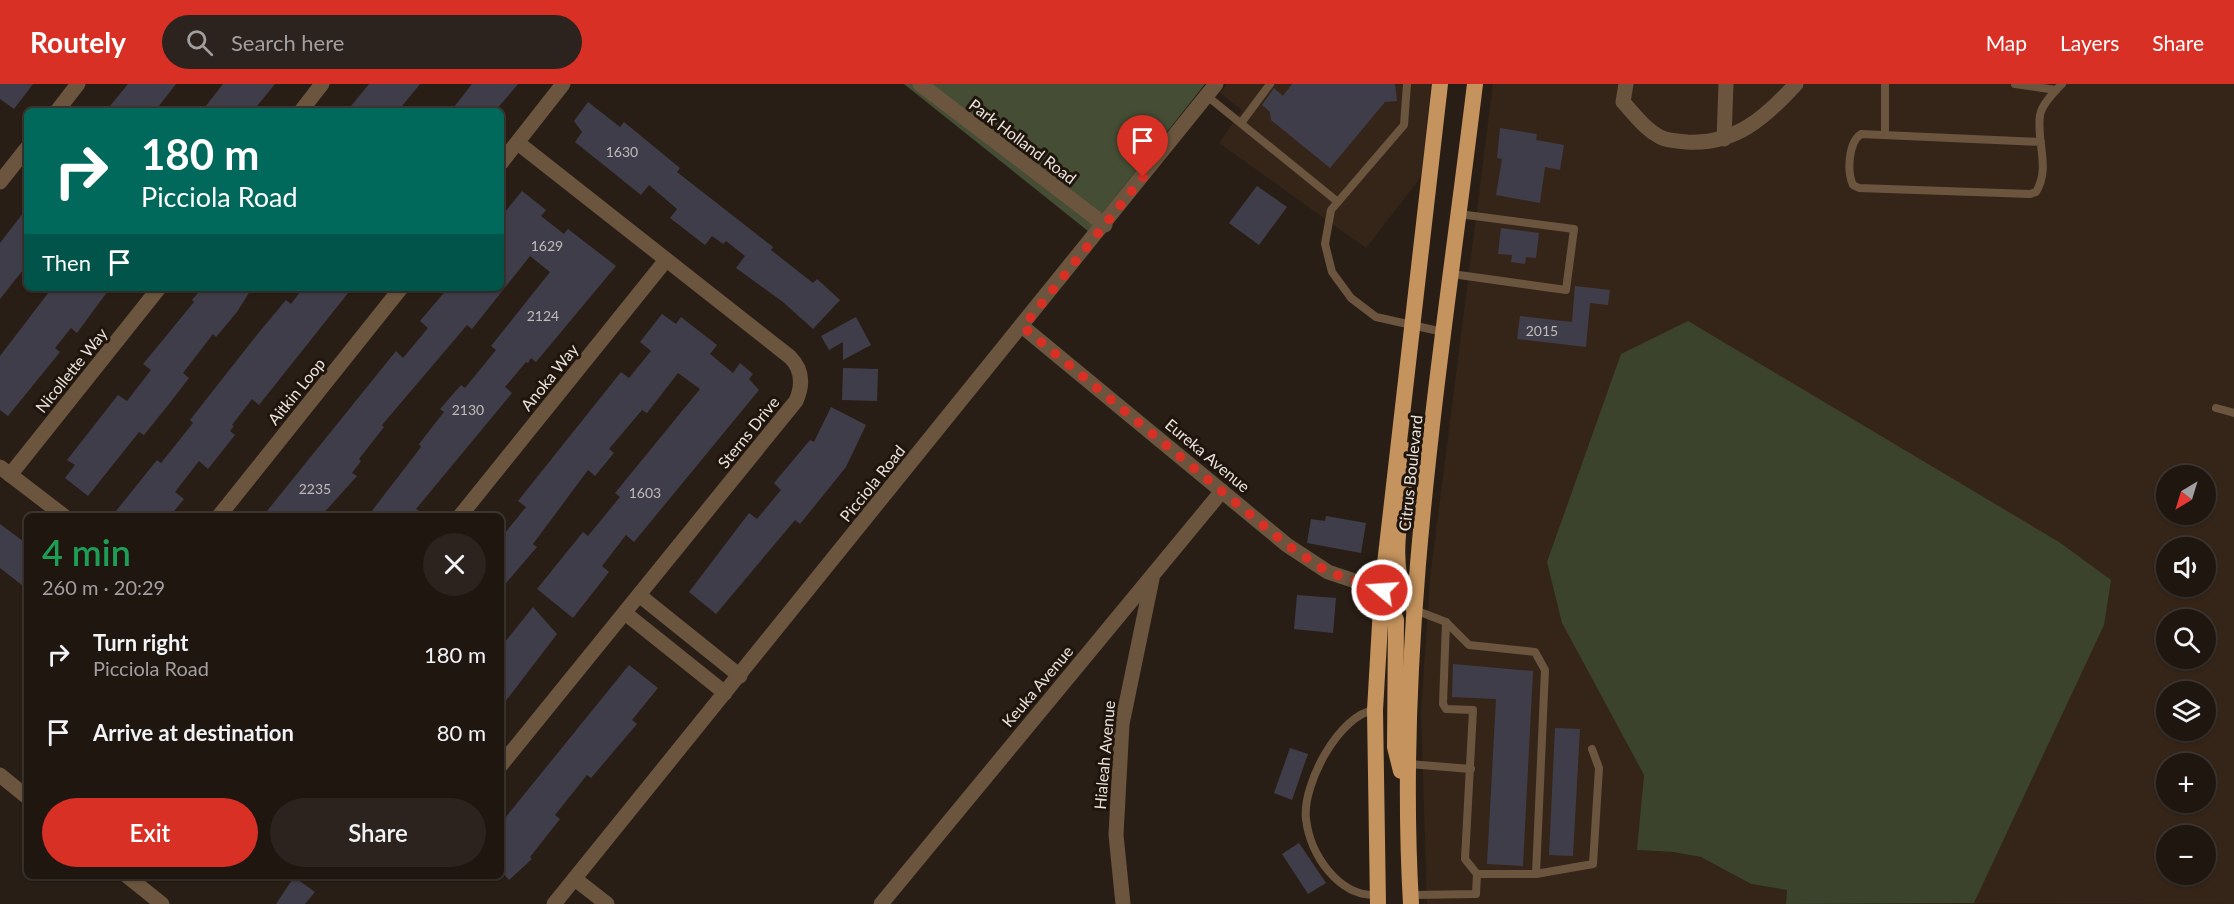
<!DOCTYPE html>
<meta charset="utf-8">
<style>
body{margin:0;font-family:Lato,sans-serif;background:#2c231e;color:#f1f3f6;height:100vh;display:flex;flex-direction:column;font-size:22px;white-space:nowrap}
*{box-sizing:border-box;margin:0}
p{font-size:20px;color:#a19f9f}
.icon{flex:none;width:33px;height:33px;fill:none;stroke:currentColor;stroke-width:2;stroke-linecap:round;stroke-linejoin:round}
.map{position:relative;flex:1;overflow:hidden}
.side{position:absolute;left:24px;top:429px;width:480px;height:366px;display:flex;flex-direction:column;background:#1f1610;border-radius:9px;box-shadow:0 2px 4px #0004,0 0 0 2px #3c3530}
.side>*{flex:none}
.guide{position:absolute;left:24px;top:24px;width:480px;height:183px;border-radius:9px;box-shadow:0 2px 4px #0004,0 0 0 2px #3c3530;background:#00695c;color:#fff;overflow:hidden}
.needle{width:39px;rotate:218deg}
.fabs{position:absolute;left:2156px;top:381px;display:grid;gap:12px}
.fabs a{display:grid;place-items:center;width:60px;height:60px;border-radius:50%;background:#1f1610;box-shadow:0 2px 4px #0004,0 0 0 2px #3c3530;font-size:30px}
.pin{position:absolute;display:grid;place-items:center;width:51px;height:51px;color:#fff;margin:-62px -26px;border-radius:50% 50% 50% 0;rotate:-45deg;box-shadow:0 0 6px #0007}
.pin .icon{rotate:45deg}
.me{position:absolute;width:66px;margin:-33px;rotate:288deg;stroke-linejoin:round;filter:drop-shadow(0 0 4px #0008)}
.turn{display:flex;align-items:center;gap:21px;height:126px;padding:0 18px;font-size:27px}
.turn .icon{width:78px;height:78px;stroke-width:2.5}
.turn b{display:block;font-size:42px;line-height:51px}
.then{display:flex;align-items:center;height:57px;padding:0 18px;background:#0003;gap:12px;font-size:22px}
.round{display:grid;place-items:center;flex:none;width:63px;height:63px;border-radius:32px;background:#2c231e}
.summary{display:flex;align-items:center;justify-content:space-between;height:102px;padding:0 18px}
h1{font-size:36px;font-weight:600;line-height:45px;color:#1e9e55}
.button{display:flex;gap:12px;margin-top:auto;padding:12px 18px}
.button a{flex:1;height:69px;border-radius:36px;background:#d93025;color:#fff;font-size:24px;font-weight:600;line-height:69px;text-align:center}
.button a+a{background:#2c231e;color:#f1f3f6}
ul{padding:0;list-style:none}
li{display:flex;align-items:center;gap:18px;height:78px;padding:0 18px}
li div{flex:1}
li b{display:block;font-size:22px}
li em{font-style:normal}
header{display:flex;align-items:center;gap:36px;box-sizing:border-box;height:84px;padding:0 30px;background:#d93025;color:#fff}
header strong{font-size:28px}
nav{display:flex;gap:33px;margin-inline-start:auto;font-size:21px}
.search{width:420px;height:54px;background:#2c231e;display:flex;align-items:center;gap:15px;box-sizing:border-box;padding:0 21px;border-radius:33px;color:#a19f9f;font-size:22px}
.map>svg:first-child{display:block}
</style>
<header>
<strong>Routely</strong>
<div class="search"><svg class="icon" aria-label="search" viewBox="0 0 24 24"><circle cx="10" cy="10" r="6"/><path d="M15 15l6 6"/></svg>Search here</div>
<nav><a>Map</a><a>Layers</a><a>Share</a></nav>
</header>
<div class="map">
<svg width="2234" height="820" viewBox="0 0 2234 820">
<rect width="100%" height="100%" fill="#291e15"/>
<g fill="#352518" fill-rule="evenodd">
<polygon points="1227,0 1431,0 1421,93 1366,164 1219,59 1242,26 1220,9"/>
<path d="M1493,0H2234V820L1974,819L2104,541L1562,539L1644,691L1638,766L1673,768L1701,773L1751,800L1788,806L1786,820H1427L1421,628L1430,495ZM2166,392H2205V430H2166ZM2166,464H2205V502H2166ZM2166,536H2205V574H2166ZM2166,608H2205V646H2166ZM2166,680H2205V718H2166ZM2166,752H2205V790H2166Z"/>
</g>
<polygon fill="#3b432d" points="1688,237 2059,458 2111,496 2104,541 1974,819 1786,820 1787,806 1751,800 1701,773 1673,768 1637,766 1644,691 1562,539 1547,478 1621,270"/>
<polygon fill="#454e35" points="904,0 1205,0 1088,147"/>
<g fill="#403d4a">
<polygon points="0,0 33,0 14,25 0,15"/>
<polygon points="128,0 176,0 155,27 106,27"/>
<polygon points="223,0 275,0 253,27 202,27"/>
<polygon points="369,0 420,0 398,27 347,27"/>
<polygon points="472,0 518,0 495,27 451,27"/>
<polygon points="1292,0 1395,0 1397,17 1385,18 1330,84 1271,36 1270,28 1262,21 1274,4 1283,12"/>
<polygon points="588,18 620,43 624,38 680,84 677,88 773,163 771,166 813,199 817,195 840,216 813,245 783,218 736,184 745,172 726,157 723,160 712,152 705,161 670,134 677,125 649,101 641,111 575,58 582,48 574,37"/>
<polygon points="1500,44 1537,50 1536,56 1564,61 1560,86 1545,83 1540,119 1496,111 1502,75 1497,74"/>
<polygon points="1257,102 1287,123 1259,161 1229,139"/>
<polygon points="522,107 546,126 541,132 564,150 568,145 616,182 536,278 531,274 528,279 526,278 505,303 512,309 416,425 426,432 368,432 421,363 419,360 444,328 440,325 461,301 465,304 496,266 491,262 550,188 530,172 472,245 467,241 382,341 384,343 359,375 361,377 352,389 357,392 321,432 263,432 396,267 403,274 428,244 420,237 448,204 501,204 501,133"/>
<polygon points="27,124 27,181 0,215 0,159"/>
<polygon points="1501,144 1539,149 1536,174 1526,173 1525,180 1511,178 1512,171 1498,170"/>
<polygon points="1575,202 1610,206 1608,221 1590,219 1586,263 1517,255 1520,232 1572,238"/>
<polygon points="52,204 110,204 77,249 71,244 55,264 60,268 8,332 0,326 0,272"/>
<polygon points="202,204 252,204 237,228 216,253 213,250 183,289 189,294 169,320 144,351 139,348 88,412 65,394 75,381 67,376 118,311 127,317 151,286 143,280 194,218 192,216"/>
<polygon points="303,204 352,204 259,321 252,315 232,341 234,342 230,347 235,351 208,385 199,377 175,408 184,415 170,432 112,432 157,376 161,379 193,339 190,336 260,247 286,216 291,220"/>
<polygon points="662,230 676,240 681,233 717,261 710,270 733,289 740,279 753,290 749,295 759,306 634,458 626,451 602,482 609,488 573,534 537,505 583,448 588,452 620,413 615,409 700,305 678,289 647,329 642,326 609,365 614,369 595,392 588,386 533,460 537,463 501,505 501,454 526,423 518,417 621,288 629,294 651,267 640,258"/>
<polygon points="856,233 871,261 843,276 843,258 829,266 821,252"/>
<polygon points="843,284 878,285 877,317 842,316"/>
<polygon points="831,323 866,341 846,383 800,440 795,436 716,530 689,508 749,429 757,435 781,406 774,399 810,356 814,358"/>
<polygon points="1326,432 1366,439 1361,469 1307,459 1311,435 1325,437"/>
<polygon points="0,440 27,460 27,505 0,484"/>
<polygon points="1297,511 1336,514 1333,549 1294,545"/>
<polygon points="533,523 557,550 501,623 501,563"/>
<polygon points="1453,580 1533,587 1523,782 1487,780 1496,615 1452,613"/>
<polygon points="629,581 658,604 632,636 637,640 591,694 587,691 555,731 560,735 530,773 532,775 509,796 501,787 501,739"/>
<polygon points="1555,644 1580,645 1573,772 1549,771"/>
<polygon points="1290,664 1308,670 1292,716 1274,709"/>
<polygon points="1299,759 1326,799 1308,810 1282,770"/>
<polygon points="294,793 315,808 305,820 276,820"/>
</g>
<g fill="none" stroke-linecap="round" stroke-linejoin="round">
<g stroke="#6b553e" stroke-width="8">
<polyline points="1407,0 1404,41 1331,126 1325,160 1332,188 1351,214 1376,233 1443,248"/>
<polyline points="1885,0 1885,51"/>
<polyline points="2015,0 2056,6"/>
<polyline points="1207,12 1338,118"/>
<polyline points="1241,39 1270,0"/>
<path d="M2041,58L1861,50C1848,59 1847,88 1853,101L1859,104L2030,110L2036,108C2051,84 2036,57 2040,31C2042,20 2054,8 2062,0"/>
<polyline points="1452,190 1566,206 1574,145 1459,130"/>
<polyline points="2216,324 2234,329"/>
<polyline points="1446,538 1443,620 1446,625 1473,626 1465,775 1477,790"/>
<path d="M1375,626C1339,630 1302,701 1306,735C1310,771 1339,813 1377,811"/>
<polyline points="1409,680 1471,685"/>
<polyline points="1536,790 1593,780 1599,684 1592,665"/>
<polyline points="1411,811 1476,810 1477,790 1536,790 1545,586 1535,568 1469,561 1446,538 1415,526"/>
</g>
<g stroke="#6b553e" stroke-width="15">
<polyline points="920,0 1105,141"/>
<path d="M1626,0L1623,18C1635,31 1645,45 1660,53C1668,57 1678,57 1687,58C1735,61 1766,33 1796,0"/>
<polyline points="57,27 78,0"/>
<polyline points="301,27 322,0"/>
<polyline points="1724,55 1726,0"/>
<polyline points="501,79 563,0"/>
<polyline points="0,98 27,64"/>
<polyline points="1023,243 1287,461 1328,488 1382,506"/>
<polyline points="0,383 64,432"/>
<polyline points="10,391 159,204"/>
<polyline points="219,432 401,204"/>
<polyline points="460,432 666,176"/>
<polyline points="639,511 740,592"/>
<polyline points="625,529 725,609"/>
<path d="M501,681L796,317C803,301 803,286 790,273L518,59"/>
<polyline points="0,691 27,713"/>
<polyline points="127,792 162,820"/>
<polyline points="575,795 607,820"/>
<polyline points="881,820 1222,407"/>
<polyline points="1123,820 1116,751 1122,640 1152,495"/>
</g>
<polyline stroke="#6b553e" stroke-width="15" points="554,820 1216,0"/>
<g stroke="#c5935d" stroke-width="16">
<path d="M1406,366C1408,407 1392,450 1399,491C1400,503 1409,514 1414,525"/>
<polyline points="1382,506 1396,536 1395,663 1401,687"/>
<polyline points="1378,820 1375,626 1382,506 1440,0"/>
<path d="M1411,820C1395,545 1442,272 1475,0"/>
</g>
</g>
<g fill="none" stroke-linecap="round" stroke-linejoin="round">
<polyline stroke="#d93025" stroke-width="10" stroke-dasharray="0 18" points="1143,93 1023,243 1287,461 1328,488 1382,506"/>
</g>
<g text-anchor="middle" dominant-baseline="central" stroke-width="6" stroke-linejoin="round" paint-order="stroke">
<g font-size="14" fill="#c0bab9">
<text x="622" y="67">1630</text>
<text x="547" y="161">1629</text>
<text x="543" y="231">2124</text>
<text x="1542" y="246">2015</text>
<text x="468" y="325">2130</text>
<text x="315" y="404">2235</text>
<text x="645" y="408">1603</text>
</g>
<g font-size="16" fill="#ebe4de" stroke="#1f150c">
<text transform="translate(1023 57) rotate(37)">Park Holland Road</text>
<text transform="translate(71 286) rotate(-51)">Nicollette Way</text>
<text transform="translate(549 293) rotate(-51)">Anoka Way</text>
<text transform="translate(296 307) rotate(-51)">Aitkin Loop</text>
<text transform="translate(748 348) rotate(-51)">Sterns Drive</text>
<text transform="translate(1208 371) rotate(40)">Eureka Avenue</text>
<text transform="translate(1410 389) rotate(-84)">Citrus Boulevard</text>
<text transform="translate(872 399) rotate(-51)">Picciola Road</text>
<text transform="translate(1037 602) rotate(-50)">Keuka Avenue</text>
<text transform="translate(1104 671) rotate(-85)">Hialeah Avenue</text>
</g>
</g>
</svg>
<div class="fabs">
<a><svg class="needle" viewBox="-14 -14 28 28"><path d="M0-13l5 13h-10z" fill="#e53935"/><path d="M0 13l5-13h-10z" fill="#a19f9f"/></svg></a>
<a><svg class="icon" aria-label="sound" viewBox="0 0 24 24"><path d="M4 9h4l5-4v14l-5-4H4zM17 9q2 3 0 6"/></svg></a>
<a><svg class="icon" aria-label="search" viewBox="0 0 24 24"><circle cx="10" cy="10" r="6"/><path d="M15 15l6 6"/></svg></a>
<a><svg class="icon" aria-label="layers" viewBox="0 0 24 24"><path d="M12 4l9 5-9 5-9-5zM3 14l9 5 9-5"/></svg></a>
<a>+</a>
<a>−</a>
</div>
<div class="pin" style="left:1143px;top:93px;background:#d93025"><svg class="icon" aria-label="arrive" viewBox="0 0 24 24"><path d="M6 21V4h12l-3 4 3 4H6"/></svg></div>
<svg class="me" style="left:1382px;top:506px" viewBox="-20 -20 40 40"><circle r="17" fill="#d93025" stroke="#fff" stroke-width="3"/><path d="M0-11L8 9 0 5-8 9z" fill="#fff"/></svg>
<div class="guide">
<div class="turn"><svg class="icon" aria-label="right" viewBox="0 0 24 24"><path d="M7 20v-9h11M14 6l5 5-5 5"/></svg><div><b>180 m</b>Picciola Road</div></div>
<div class="then">Then<svg class="icon" aria-label="arrive" viewBox="0 0 24 24"><path d="M6 21V4h12l-3 4 3 4H6"/></svg></div>
</div>
<section class="side">
<div class="summary"><div><h1>4 min</h1><p>260 m · 20:29</p></div><a class="round"><svg class="icon" aria-label="close" viewBox="0 0 24 24"><path d="M6 6l12 12M18 6L6 18"/></svg></a></div>
<ul>
<li><svg class="icon" aria-label="right" viewBox="0 0 24 24"><path d="M7 20v-9h11M14 6l5 5-5 5"/></svg><div><b>Turn right</b><p>Picciola Road</p></div><em>180 m</em></li>
<li><svg class="icon" aria-label="arrive" viewBox="0 0 24 24"><path d="M6 21V4h12l-3 4 3 4H6"/></svg><div><b>Arrive at destination</b></div><em>80 m</em></li>
</ul>
<div class="button"><a>Exit</a><a>Share</a></div>
</section>
</div>
